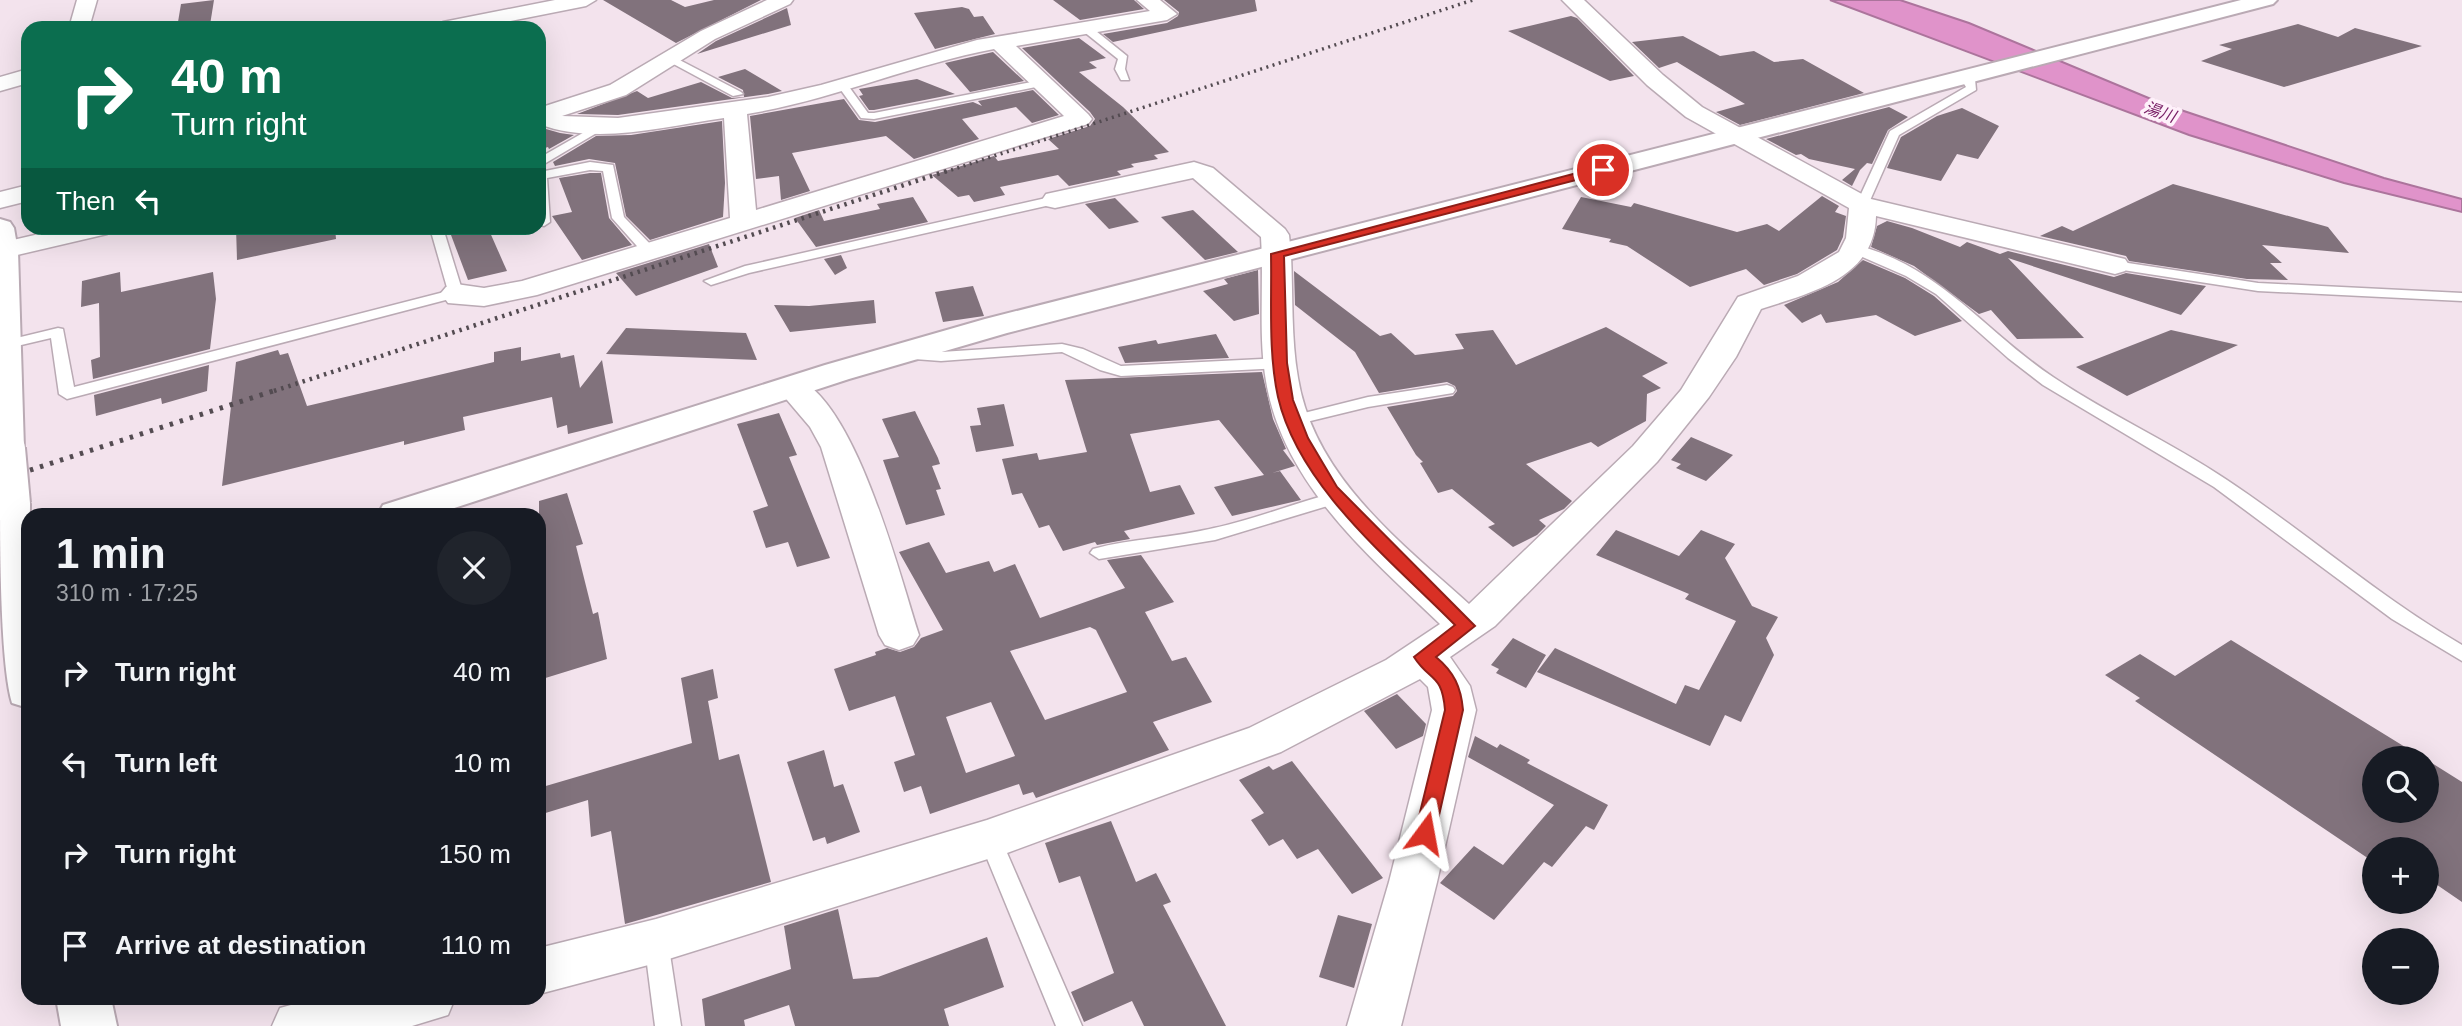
<!DOCTYPE html>
<meta charset="utf-8">
<style>
body{margin:0;font-family:Helvetica,"Noto Sans JP",sans-serif;background:#20242c;color:#f1f3f6;height:100vh;display:flex;flex-direction:column;font-size:26px;white-space:nowrap}
*{box-sizing:border-box;margin:0}
p{font-size:23px;color:#9ea1a6}
.icon{flex:none;width:38px;height:38px;fill:none;stroke:currentColor;stroke-width:2;stroke-linecap:round;stroke-linejoin:round}
.map{position:relative;flex:1;overflow:hidden}
.details{position:absolute;left:21px;top:508px;width:525px;height:497px;display:flex;flex-direction:column;background:#171b24;border-radius:21px;box-shadow:0 7px 28px #0002}
.details>*{flex:none}
.hud{position:absolute;left:21px;top:21px;width:525px;height:214px;border-radius:21px;box-shadow:0 7px 28px #0002;background:#0b6e4f;color:#fff;overflow:hidden}
.buttons{position:absolute;left:2362px;top:746px;display:grid;gap:14px}
.buttons a{display:grid;place-items:center;width:77px;height:77px;border-radius:50%;background:#171b24;box-shadow:0 7px 28px #0002;font-size:35px}
.pin{position:absolute;display:grid;place-items:center;width:60px;height:60px;color:#fff;margin:-30px;border:4px solid #fff;border-radius:50%;box-shadow:0 2px 7px #0007}
.me{position:absolute;width:77px;margin:-38px;rotate:13deg;stroke-linejoin:round;filter:drop-shadow(0 0 5px #0008)}
.turn{display:flex;align-items:center;gap:24px;height:147px;padding:0 35px;font-size:32px}
.turn .icon{width:91px;height:91px;stroke-width:2.5}
.turn b{display:block;font-size:49px;line-height:60px}
.then{display:flex;align-items:center;height:66px;padding:0 35px;background:#0003;gap:14px;font-size:26px}
.round{display:grid;place-items:center;flex:none;width:74px;height:74px;border-radius:37px;background:#20242c}
.head{display:flex;align-items:center;justify-content:space-between;height:119px;padding:0 35px}
h1{font-size:42px;font-weight:700;line-height:52px}
ul{padding:0;list-style:none}
li{display:flex;align-items:center;gap:21px;height:91px;padding:0 35px}
li div{flex:1}
li b{display:block;font-size:26px}
li em{font-style:normal}
.map>svg:first-child{display:block}
</style>
<div class="map">
<svg width="2462" height="1026" viewBox="0 0 2462 1026">
<rect width="100%" height="100%" fill="#f3e3ed"/>
<polygon fill="#e093ca" stroke="#ac749c" stroke-width="2" points="1830,0 1900,0 1969,23 2163,104 2384,178 2462,199 2462,212 2344,183 2189,135"/>
<g fill="#81727c" fill-rule="evenodd">
<polygon points="214,0 210,25 177,28 181,4"/>
<polygon points="603,0 671,0 685,7 714,0 761,0 676,43"/>
<polygon points="1053,0 1134,0 1144,9 1080,20"/>
<polygon points="1164,0 1255,0 1257,11 1113,42 1103,34 1167,23 1178,16 1179,12"/>
<polygon points="962,7 969,9 974,17 983,16 995,34 935,49 914,13"/>
<polygon points="787,8 791,25 697,54 716,41"/>
<polygon points="1571,16 1577,18 1634,76 1610,81 1508,31"/>
<polygon points="2298,24 2338,37 2355,28 2422,46 2284,87 2201,61 2232,49 2219,45"/>
<polygon points="1683,36 1720,56 1754,51 1774,62 1803,59 1864,93 1740,125 1716,112 1745,104 1677,62 1659,68 1632,42"/>
<polygon points="1079,38 1106,58 1089,62 1097,68 1079,72 1123,107 1169,152 1154,155 1158,159 1131,164 1134,167 1117,171 1121,175 1069,186 1058,175 1000,187 1005,195 974,202 969,195 958,197 932,175 994,156 998,161 1059,149 1048,139 1090,126 1095,119 1090,112 1022,48"/>
<polygon points="993,52 1024,81 970,92 945,63"/>
<polygon points="745,69 782,91 768,94 618,115 577,114 637,91 648,98 701,82 732,98 744,97 743,90 718,77"/>
<polygon points="917,79 955,94 874,110 869,110 859,96 863,95 859,89"/>
<polygon points="1033,90 1059,115 1032,123 1016,107 962,119 979,139 914,159 886,136 792,153 810,191 781,200 779,176 756,179 750,116 844,99 859,120 875,122 973,102 982,106 978,101"/>
<polygon points="1889,107 1908,117 1888,130 1872,164 1867,163 1860,170 1852,186 1842,180 1855,169 1809,159 1801,154 1796,155 1766,139"/>
<polygon points="1962,108 1999,126 1978,159 1957,154 1941,181 1887,168 1901,137 1937,116"/>
<polygon points="722,121 725,183 723,217 650,240 626,216 615,163 589,159 555,166 553,162 596,136 631,135"/>
<polygon points="539,127 560,133 574,135 549,149 548,147 539,150"/>
<polygon points="590,173 601,173 609,218 632,245 582,260 552,216 572,212 559,178"/>
<polygon points="2173,184 2328,227 2349,253 2262,245 2282,263 2270,263 2288,280 2247,279 2129,261 2126,256 2040,236 2062,226 2073,231"/>
<polygon points="1822,196 1839,206 1835,212 1846,216 1843,237 1837,250 1797,274 1764,285 1746,269 1690,287 1627,246 1609,242 1611,239 1562,229 1581,197 1631,207 1634,203 1737,232 1767,224 1779,231"/>
<polygon points="913,197 928,222 816,247 795,218 819,210 824,221 880,209 877,204"/>
<polygon points="1115,198 1139,222 1109,229 1085,204"/>
<polygon points="1193,210 1238,252 1205,260 1161,217"/>
<polygon points="1887,221 1912,228 1960,247 1967,242 2000,254 2008,251 2114,277 2126,273 2206,286 2181,315 2008,258 2084,338 2017,339 1991,310 1979,314 1914,266 1871,247 1877,226"/>
<polygon points="236,228 335,228 336,239 237,260"/>
<polygon points="488,228 507,271 468,280 451,235"/>
<polygon points="709,244 718,267 636,296 616,273"/>
<polygon points="841,255 847,268 835,275 824,259"/>
<polygon points="1863,260 1905,278 1934,296 1962,321 1915,336 1876,315 1826,323 1821,314 1802,323 1784,305 1838,282"/>
<polygon points="1258,270 1259,314 1234,321 1203,291 1228,284 1224,279"/>
<polygon points="1294,271 1380,336 1391,333 1415,355 1464,349 1455,334 1493,330 1516,365 1606,327 1668,363 1642,376 1661,388 1647,394 1646,421 1598,447 1591,442 1526,464 1572,501 1564,509 1539,520 1546,526 1537,535 1513,547 1488,527 1495,524 1452,489 1438,493 1420,463 1423,462 1416,455 1387,407 1453,396 1457,391 1455,386 1447,382 1379,393 1355,352 1295,305"/>
<polygon points="120,272 121,292 213,272 216,299 210,349 93,379 91,360 100,357 99,303 81,307 82,281"/>
<polygon points="973,286 984,316 943,322 935,292"/>
<polygon points="874,300 876,323 790,332 774,305 809,306"/>
<polygon points="626,328 746,333 757,360 606,354"/>
<polygon points="2171,330 2238,345 2127,396 2076,367"/>
<polygon points="1216,334 1229,358 1125,363 1118,347 1156,340 1158,344"/>
<polygon points="521,347 521,361 560,353 561,358 574,355 580,388 602,360 613,423 568,434 567,425 557,428 552,397 463,417 465,430 404,445 404,441 222,486 236,362 278,350 280,355 288,353 307,406 494,362 494,352"/>
<polygon points="209,365 207,391 162,404 161,398 96,416 94,395"/>
<polygon points="1262,372 1273,419 1286,449 1283,450 1295,466 1272,473 1280,471 1301,500 1232,516 1214,487 1264,475 1219,420 1130,434 1150,492 1180,485 1195,514 1124,531 1130,539 1097,545 1095,542 1063,551 1049,525 1039,528 1022,493 1012,495 1002,459 1037,453 1039,460 1087,452 1065,380"/>
<polygon points="1004,404 1014,446 976,452 970,426 981,425 977,408"/>
<polygon points="915,411 938,458 940,464 932,466 941,489 936,490 945,515 906,525 883,460 899,457 882,419"/>
<polygon points="779,413 797,455 789,457 830,558 797,567 788,542 766,548 753,511 768,506 737,424"/>
<polygon points="1691,437 1733,455 1706,481 1676,468 1681,464 1671,460"/>
<polygon points="567,493 583,544 576,546 593,614 598,612 607,659 539,680 539,501"/>
<polygon points="1616,530 1679,556 1701,530 1735,544 1725,558 1752,606 1778,617 1766,638 1774,655 1741,722 1725,715 1710,746 1537,672 1555,648 1676,704 1685,685 1699,690 1736,621 1685,599 1689,594 1596,555"/>
<path d="M929,542L946,573L989,561L994,572L1015,564L1040,618L1125,588L1107,560L1141,555L1174,602L1145,612L1172,661L1186,657L1212,702L1153,722L1169,750L1036,798L1033,792L1023,795L1019,784L930,814L921,786L904,792L894,762L915,755L895,696L849,711L834,669L876,655L875,652L887,648L900,652L914,647L921,638L943,630L899,552ZM1090,627L1096,630L1127,692L1045,720L1010,651ZM991,702L1015,756L966,773L946,717Z"/>
<polygon points="1513,638 1546,655 1526,688 1496,673 1499,669 1491,665"/>
<polygon points="2231,640 2423,758 2375,758 2375,810 2427,810 2427,760 2462,782 2462,902 2427,878 2427,849 2375,849 2375,863 2135,701 2140,698 2105,675 2140,654 2175,676"/>
<polygon points="713,669 718,698 708,701 719,760 739,754 771,882 625,924 611,831 591,837 588,800 539,815 539,788 692,743 681,678"/>
<polygon points="1397,694 1426,724 1423,736 1396,749 1364,711"/>
<polygon points="1475,736 1497,748 1500,744 1530,760 1527,763 1608,805 1594,830 1586,826 1552,867 1544,862 1494,920 1440,883 1474,846 1503,865 1554,805 1468,757"/>
<polygon points="824,750 834,787 843,784 860,832 827,844 825,837 813,841 787,762"/>
<polygon points="1292,761 1383,878 1352,894 1318,849 1297,859 1283,839 1269,846 1251,820 1264,813 1239,780 1269,766 1273,770"/>
<polygon points="1111,821 1136,882 1156,873 1171,902 1163,905 1226,1026 1144,1026 1132,1001 1084,1022 1071,992 1114,973 1080,876 1059,883 1045,843"/>
<polygon points="838,909 853,979 878,977 987,937 1004,987 944,1009 949,1026 795,1026 789,1005 744,1020 745,1026 705,1026 702,999 791,969 784,926"/>
<polygon points="1338,915 1372,924 1354,988 1319,977"/>
</g>
<g fill="none" stroke-linecap="round" stroke-linejoin="round">
<defs>
<g id="service">
<polygon points="1083,27 1091,27 1127,56 1125,69 1129,80 1121,80 1115,69 1118,59 1083,31"/>
<polygon points="670,55 741,92 743,94 733,96 666,60 665,58"/>
<polygon points="1960,74 1968,74 1975,79 1976,90 1899,135 1868,205 1857,208 1856,205 1890,131 1966,87 1959,76"/>
<polygon points="1042,80 1046,81 1046,85 874,119 861,118 838,86 847,84 868,113 874,113"/>
<polygon points="595,126 605,128 539,167 539,158"/>
<polygon points="590,162 613,165 624,217 654,248 654,254 644,254 612,218 603,171 590,170 547,178 550,222 544,226 539,225 539,167 545,171"/>
<polygon points="1055,196 1059,197 1059,203 749,273 711,285 704,281 745,266"/>
<polygon points="430,228 443,228 463,293 461,296 67,399 59,394 51,338 0,350 0,342 58,328 63,329 74,387 448,291"/>
<path d="M1856,245C1941,267 1984,331 2053,377C2109,415 2171,442 2227,480C2307,533 2379,597 2462,645V661L2392,619L2214,487L2043,385L2008,358L1936,294L1906,276L1851,252V246Z"/>
<polygon points="2115,261 2258,283 2462,293 2462,301 2258,291 2110,268 2110,262"/>
<polygon points="1062,344 1083,349 1121,366 1280,358 1288,363 1280,368 1121,376 1100,370 1062,352 941,361 901,358 893,353 901,348 941,352"/>
<polygon points="1447,385 1453,387 1455,390 1453,393 1368,407 1294,425 1286,420 1288,417 1368,397"/>
<path d="M1338,492L1347,497L1344,501L1215,540L1099,559L1090,553L1093,549C1132,538 1174,538 1214,528C1257,519 1296,502 1338,492Z"/>
<polygon points="990,830 998,832 1001,839 1082,1026 1056,1026 979,839 982,832"/>
<polygon points="656,930 665,933 668,941 681,1026 655,1026 644,941 647,933"/>
</g>
<g id="minor">
<polygon points="77,0 97,0 89,28 69,28"/>
<polygon points="555,0 596,0 586,6 475,28 433,28 443,22"/>
<path d="M767,0H793L790,4L715,39L626,95L562,116L618,118L768,97L821,85L977,40L1150,11L1137,0H1160L1177,14L1167,20L1016,46L1088,114L1092,119L1088,124L537,295L484,306L448,303L441,293L446,287L456,284L484,288L522,281L730,218L724,118C665,126 597,146 539,124V108L610,85L701,31ZM994,49L1064,116L756,210L747,114C832,100 910,65 994,49Z"/>
<path d="M1562,0H1584L1663,75L1702,107L1871,199L2125,259L2129,265L2125,271L2115,274L1876,216C1875,278 1810,293 1761,309L1736,357L1709,397L1657,462L1495,626L1450,657L1470,686L1476,710L1437,882L1401,1026H1347L1389,882L1432,710L1428,687L1420,679L1281,752L1007,853L656,963L539,994V948L656,919L987,820L1249,728L1386,660L1440,624C1369,556 1283,484 1266,381C1258,334 1264,285 1261,237L1193,178L1055,208L1046,206L1042,200L1046,194L1194,162L1213,168L1285,229L1289,235L1291,255C1293,296 1291,338 1298,378C1314,476 1399,541 1469,604L1633,446L1681,390L1738,297L1798,276L1839,252L1846,238L1849,208L1686,117L1647,85Z"/>
<polygon points="28,69 28,83 0,91 0,77"/>
<polygon points="28,185 28,201 0,208 0,192"/>
<polygon points="65,228 111,228 107,234 0,259 0,243"/>
<path d="M792,377C854,393 900,577 919,635L913,645L899,650L885,645L879,635L821,447L810,427L776,387L780,380Z"/>
<polygon points="316,998 455,998 448,1015 412,1026 272,1026 280,1008"/>
</g>
<polygon id="tertiary" points="2241,0 2277,0 2273,4 1007,333 849,379 436,514 378,514 383,505 825,365 985,319"/>
<g id="secondary">
<polygon points="0,219 10,222 14,228 18,251 24,449 19,457 0,459"/>
<path d="M11,492L25,495L30,504L28,708L12,703C0,664 0,544 0,495Z"/>
<polygon points="56,998 111,998 117,1026 61,1026"/>
</g>
</defs>
<use href="#service" stroke="#baaab4" stroke-width="3"/>
<use href="#minor" stroke="#baaab4" stroke-width="3"/>
<use href="#tertiary" stroke="#baaab4" stroke-width="4"/>
<use href="#secondary" stroke="#baaab4" stroke-width="4"/>
<use href="#service" fill="#fff" fill-rule="evenodd"/>
<use href="#minor" fill="#fff" fill-rule="evenodd"/>
<use href="#tertiary" fill="#fff" fill-rule="evenodd"/>
<use href="#secondary" fill="#fff" fill-rule="evenodd"/>
<polyline stroke="#534b51" stroke-width="3.5" stroke-dasharray="2 4.5" stroke-linecap="butt" points="945,172 1473,0"/>
<polyline stroke="#534b51" stroke-width="4.5" stroke-dasharray="2.5 5" stroke-linecap="butt" points="274,391 950,170"/>
<polyline stroke="#534b51" stroke-width="5" stroke-dasharray="3.5 7" stroke-linecap="butt" points="0,480 279,389"/>
<defs>
<polyline id="secondary-bridge" points="6,449 11,504"/>
</defs>
<use href="#secondary-bridge" stroke="#baaab4" stroke-width="42" stroke-linecap="butt"/>
<use href="#secondary-bridge" stroke="#fff" stroke-width="38"/>
</g>
<path fill="#d93025" stroke="#8d1f18" stroke-width="2" d="M1603,166L1607,167V172L1284,256L1287,363L1293,400L1308,438L1337,487L1475,626L1436,657C1454,672 1461,687 1463,710L1435,833L1432,839L1425,841L1418,839L1415,833L1445,710C1442,673 1430,682 1414,657L1455,625C1393,562 1299,488 1278,397C1268,351 1272,301 1271,254Z"/>
<g text-anchor="middle" dominant-baseline="central" stroke-width="7" stroke-linejoin="round" paint-order="stroke">
<g font-size="16" font-style="italic" fill="#792066" stroke="#fef1fa">
<text transform="translate(2160 112) rotate(19)">湯川</text>
</g>
</g>
</svg>
<div class="buttons">
<a><svg class="icon" aria-label="search" viewBox="0 0 24 24"><circle cx="10" cy="10" r="6"/><path d="M15 15l6 6"/></svg></a>
<a>+</a>
<a>−</a>
</div>
<div class="pin" style="left:1603px;top:170px;background:#d93025"><svg class="icon" aria-label="arrive" viewBox="0 0 24 24"><path d="M6 21V4h12l-3 4 3 4H6"/></svg></div>
<svg class="me" style="left:1425px;top:833px" viewBox="-20 -20 40 40"><path d="M0-17L14 15 0 8-14 15z" fill="#d93025" stroke="#fff" stroke-width="4"/></svg>
<div class="hud">
<div class="turn"><svg class="icon" aria-label="right" viewBox="0 0 24 24"><path d="M7 20v-9h11M14 6l5 5-5 5"/></svg><div><b>40 m</b>Turn right</div></div>
<div class="then">Then<svg class="icon" aria-label="left" viewBox="0 0 24 24"><path d="M17 20v-9H6M10 6l-5 5 5 5"/></svg></div>
</div>
<section class="details">
<div class="head"><div><h1>1 min</h1><p>310 m · 17:25</p></div><a class="round"><svg class="icon" aria-label="close" viewBox="0 0 24 24"><path d="M6 6l12 12M18 6L6 18"/></svg></a></div>
<ul>
<li><svg class="icon" aria-label="right" viewBox="0 0 24 24"><path d="M7 20v-9h11M14 6l5 5-5 5"/></svg><div><b>Turn right</b></div><em>40 m</em></li>
<li><svg class="icon" aria-label="left" viewBox="0 0 24 24"><path d="M17 20v-9H6M10 6l-5 5 5 5"/></svg><div><b>Turn left</b></div><em>10 m</em></li>
<li><svg class="icon" aria-label="right" viewBox="0 0 24 24"><path d="M7 20v-9h11M14 6l5 5-5 5"/></svg><div><b>Turn right</b></div><em>150 m</em></li>
<li><svg class="icon" aria-label="arrive" viewBox="0 0 24 24"><path d="M6 21V4h12l-3 4 3 4H6"/></svg><div><b>Arrive at destination</b></div><em>110 m</em></li>
</ul>
</section>
</div>
